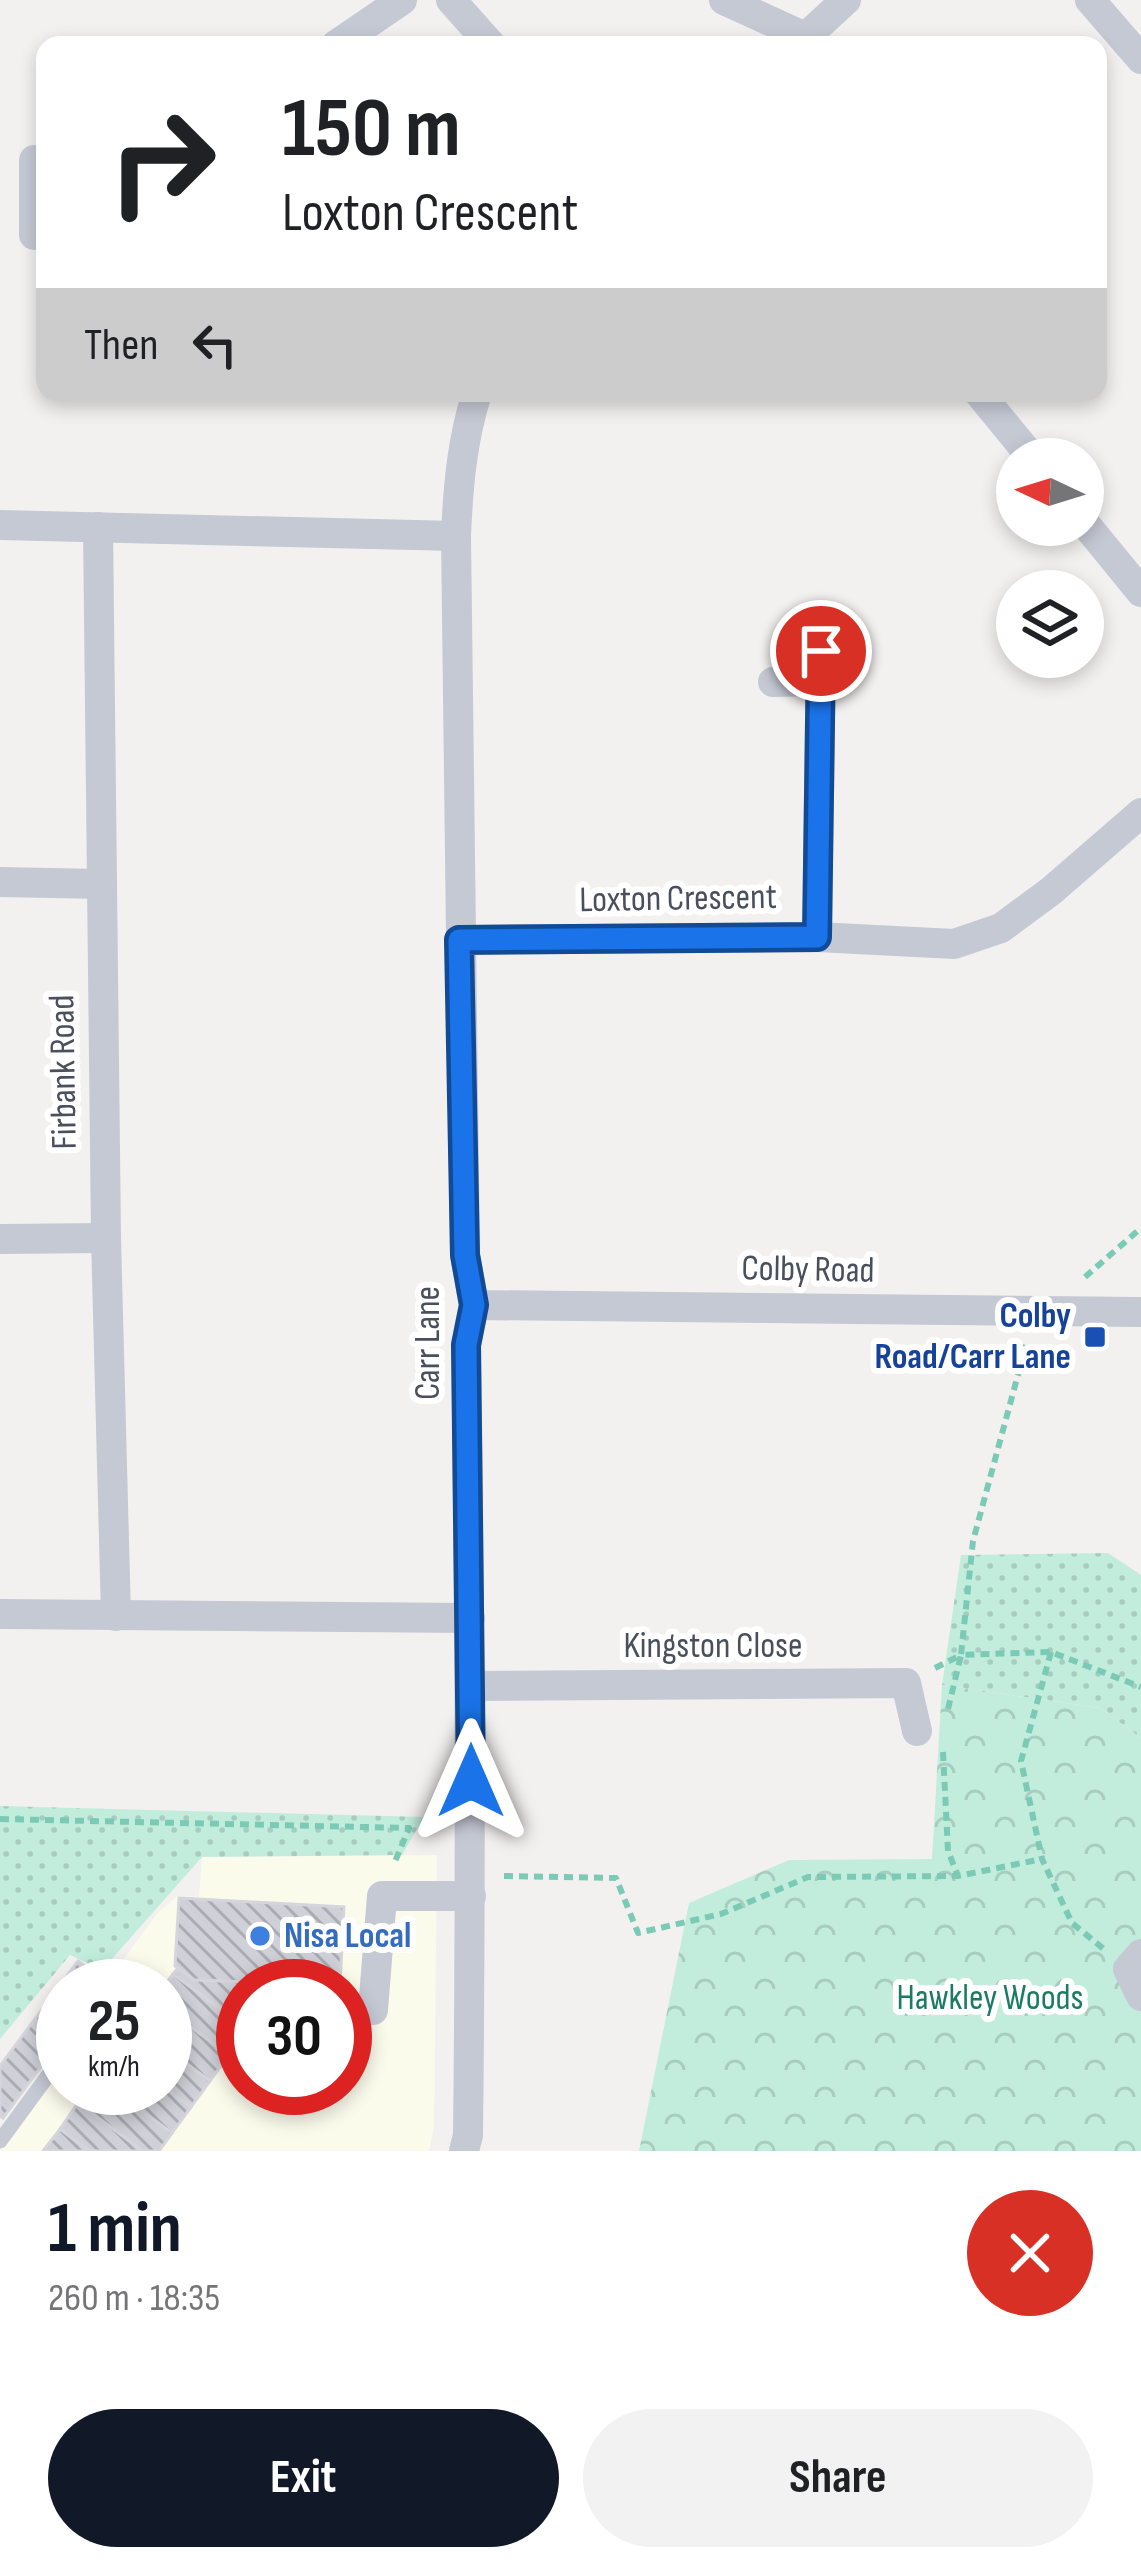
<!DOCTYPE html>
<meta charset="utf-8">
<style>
body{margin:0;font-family:"Sofia Sans Condensed",sans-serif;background:#f2f2f2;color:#202124;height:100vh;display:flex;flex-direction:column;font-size:45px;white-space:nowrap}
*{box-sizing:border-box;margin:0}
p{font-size:39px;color:#757577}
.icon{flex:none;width:66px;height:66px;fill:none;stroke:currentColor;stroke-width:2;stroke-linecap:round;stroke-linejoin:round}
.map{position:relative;height:2151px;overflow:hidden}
.details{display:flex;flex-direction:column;background:#fff;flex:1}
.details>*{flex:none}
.banner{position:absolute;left:36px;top:36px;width:1071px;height:366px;border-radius:24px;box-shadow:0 6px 18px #0003;background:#fff;color:#202124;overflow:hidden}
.needle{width:78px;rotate:274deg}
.fabs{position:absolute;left:996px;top:438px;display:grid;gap:24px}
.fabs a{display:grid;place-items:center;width:108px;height:108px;border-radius:50%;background:#fff;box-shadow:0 6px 18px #0003;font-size:60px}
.speed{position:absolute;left:36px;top:1959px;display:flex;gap:24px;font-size:60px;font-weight:700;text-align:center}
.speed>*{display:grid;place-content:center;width:156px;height:156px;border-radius:50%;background:#fff;box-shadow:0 6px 18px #0003;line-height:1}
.speed small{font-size:30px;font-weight:400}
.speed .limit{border:18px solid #d22;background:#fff;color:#111}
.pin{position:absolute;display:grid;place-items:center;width:102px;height:102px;color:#fff;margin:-51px;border:6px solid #fff;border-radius:50%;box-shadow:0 3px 12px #0007}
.me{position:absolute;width:132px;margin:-66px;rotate:0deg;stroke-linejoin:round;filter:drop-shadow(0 0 9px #0008)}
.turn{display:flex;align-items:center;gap:42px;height:252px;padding:0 48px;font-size:54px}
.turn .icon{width:156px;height:156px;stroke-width:2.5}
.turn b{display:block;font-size:84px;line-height:102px}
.then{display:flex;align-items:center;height:114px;padding:0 48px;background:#0003;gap:24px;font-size:45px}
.round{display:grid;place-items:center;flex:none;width:126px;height:126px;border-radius:63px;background:#f2f2f2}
.head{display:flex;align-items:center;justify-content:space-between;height:204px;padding:0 48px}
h1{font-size:72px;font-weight:700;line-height:90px;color:#111827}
.button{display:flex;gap:24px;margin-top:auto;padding:24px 48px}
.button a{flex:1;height:138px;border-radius:72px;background:#111827;color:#fff;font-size:48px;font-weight:700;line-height:138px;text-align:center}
.button a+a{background:#f2f2f2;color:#202124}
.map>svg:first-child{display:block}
</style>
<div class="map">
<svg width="1141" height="2151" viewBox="0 0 1141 2151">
<defs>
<pattern id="grass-dots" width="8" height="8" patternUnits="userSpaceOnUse" patternTransform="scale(3)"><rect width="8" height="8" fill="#c2eddd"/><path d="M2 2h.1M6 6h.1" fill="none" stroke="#a8cdc0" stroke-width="1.8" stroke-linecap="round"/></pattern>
<pattern id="forest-crowns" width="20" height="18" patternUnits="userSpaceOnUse" patternTransform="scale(3)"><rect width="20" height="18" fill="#c2eddd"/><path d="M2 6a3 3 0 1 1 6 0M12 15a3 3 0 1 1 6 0" fill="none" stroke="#a8cdc0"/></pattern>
<pattern id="building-back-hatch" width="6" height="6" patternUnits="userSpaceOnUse" patternTransform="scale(3)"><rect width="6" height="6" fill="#d0d1d8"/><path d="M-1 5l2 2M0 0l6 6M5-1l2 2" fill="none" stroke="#abacb2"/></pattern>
</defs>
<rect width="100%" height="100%" fill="#f3f1f0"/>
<path fill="#fbfbec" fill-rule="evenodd" d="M437,1855L434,2127L429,2151H0V2128L63,2042V2088H165V1986H104L157,1914L177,1896L199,1897L202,1857ZM243,1986H345V2088H243Z"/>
<g fill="url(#grass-dots)">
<polygon points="1108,1553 1141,1575 1141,1738 1100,1708 942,1685 961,1555"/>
<polygon points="0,1806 424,1817 402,1855 202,1857 102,1970 70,1955 0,2039"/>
</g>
<polygon fill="url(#forest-crowns)" points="942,1685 1100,1708 1141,1738 1141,2151 639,2151 689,1903 789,1860 932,1859"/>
<g fill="url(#building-back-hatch)" stroke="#d5d5db" stroke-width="3">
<polygon points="179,1898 344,1907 340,1986 194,1980 175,1966"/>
<polygon points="78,1961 105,1981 101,1986 63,1986 63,2037 3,2118 0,2116 0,2066"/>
<polygon points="178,1968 194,1980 246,1982 246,1986 243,1986 243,2026 173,1974"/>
<polygon points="173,1974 243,2026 243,2036 229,2055 165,2008 164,1986"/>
<polygon points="165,2008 229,2055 210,2081 165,2048"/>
<polygon points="165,2048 210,2081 191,2107 165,2088"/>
<polygon points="89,2088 111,2088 172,2133 159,2151 143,2151 78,2103"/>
<polygon points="111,2088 165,2088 191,2107 172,2133"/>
<polygon points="78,2103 143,2151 89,2151 60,2129"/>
<polygon points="60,2129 89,2151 43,2151"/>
</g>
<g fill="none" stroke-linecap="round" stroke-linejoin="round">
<g stroke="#7bcab6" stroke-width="6" stroke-dasharray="9 6" stroke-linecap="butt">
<polyline points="1085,1277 1141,1228"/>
<polyline points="1051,1652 1021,1761 1042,1859 1072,1923 1105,1950"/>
<polyline points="935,1668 961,1655 973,1541 1026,1345"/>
<polyline points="948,1709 961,1655 1051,1652 1141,1687"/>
<polyline points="943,1752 948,1851 958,1876 1042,1859"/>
<polyline points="0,1819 409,1828 394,1864"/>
<polyline points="504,1876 616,1878 638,1933 721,1914 808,1877 958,1876"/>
</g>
<g stroke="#c5c9d4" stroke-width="15">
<polyline points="114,1986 123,1973"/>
<polyline points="0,2141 63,2055"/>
</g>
<g stroke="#c5c9d4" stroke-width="30">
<polyline points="451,0 491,45"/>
<polyline points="724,0 805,37"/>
<polyline points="1090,0 1141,59"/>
<polyline points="336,45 402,0"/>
<polyline points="797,45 846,0"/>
<polyline points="34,235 34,160"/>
<polyline points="979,393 1033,459"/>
<polyline points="1083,521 1141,592"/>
<polyline points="0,525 456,536"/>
<polyline points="98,527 106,1238 116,1616"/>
<polyline points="773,682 820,681"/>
<polyline points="0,882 101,884"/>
<polyline points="817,937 821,651"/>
<polyline points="459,940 817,937 954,944 1001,928 1051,891 1141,813"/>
<polyline points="0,1239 106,1238"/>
<polyline points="474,1305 1141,1312"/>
<polyline points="0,1614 470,1618"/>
<polyline points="471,1686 906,1683 917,1731"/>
<polyline points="1141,1954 1128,1969 1141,1996"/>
<polyline points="373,2010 382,1896 471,1896"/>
<path d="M464,2151L468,2135C471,1871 470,1608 466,1345L474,1305L465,1255L456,536C458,487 462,440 477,393"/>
</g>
</g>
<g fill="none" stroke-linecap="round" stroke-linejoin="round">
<defs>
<polyline id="route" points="471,1781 466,1345 474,1305 465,1255 459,940 817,937 821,651"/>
</defs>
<use href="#route" stroke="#114b97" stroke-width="30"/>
<use href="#route" stroke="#1a73e8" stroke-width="21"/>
</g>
<rect fill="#1a4fb4" stroke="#fff" stroke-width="4.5" x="1083" y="1325" width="24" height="24" rx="6"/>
<circle fill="#3f7fe0" stroke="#fff" stroke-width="4.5" cx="260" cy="1936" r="12"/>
<g text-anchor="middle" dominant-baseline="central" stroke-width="12" stroke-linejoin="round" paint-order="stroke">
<g font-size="36" fill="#494f5d" stroke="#fff">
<text transform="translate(678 899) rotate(-1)">Loxton Crescent</text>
<text transform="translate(64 1072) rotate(-91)">Firbank Road</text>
<text transform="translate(808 1270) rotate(1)">Colby Road</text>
<text transform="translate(428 1343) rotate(-90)">Carr Lane</text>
<text x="713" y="1646">Kingston Close</text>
</g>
<g font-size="36" font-weight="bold" fill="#164399" stroke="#fff" text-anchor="end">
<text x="1071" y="1316">Colby<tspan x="1071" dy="41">Road/Carr Lane</tspan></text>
</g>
<g font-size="36" font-weight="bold" fill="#366cbe" stroke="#fff" text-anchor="start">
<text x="284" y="1936">Nisa Local</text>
</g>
<g font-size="36" fill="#1c7c63" stroke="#fff">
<text x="990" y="1998">Hawkley Woods</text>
</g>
</g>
</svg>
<div class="fabs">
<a><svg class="needle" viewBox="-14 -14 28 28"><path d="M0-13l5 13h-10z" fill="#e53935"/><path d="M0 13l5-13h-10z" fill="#757577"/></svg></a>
<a><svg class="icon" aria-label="layers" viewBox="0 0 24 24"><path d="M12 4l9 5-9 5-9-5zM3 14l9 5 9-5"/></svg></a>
</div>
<div class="speed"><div>25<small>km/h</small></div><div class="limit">30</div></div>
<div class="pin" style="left:821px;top:651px;background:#d93025"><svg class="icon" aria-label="arrive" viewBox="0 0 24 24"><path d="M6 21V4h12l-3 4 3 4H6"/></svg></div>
<svg class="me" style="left:471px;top:1781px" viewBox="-20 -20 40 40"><path d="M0-17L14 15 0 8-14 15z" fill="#1a73e8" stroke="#fff" stroke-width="4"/></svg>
<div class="banner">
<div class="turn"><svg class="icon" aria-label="right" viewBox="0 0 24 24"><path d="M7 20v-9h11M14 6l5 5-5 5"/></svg><div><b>150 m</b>Loxton Crescent</div></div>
<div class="then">Then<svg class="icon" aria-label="left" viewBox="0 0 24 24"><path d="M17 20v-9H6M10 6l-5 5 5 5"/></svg></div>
</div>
</div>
<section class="details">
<div class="head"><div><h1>1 min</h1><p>260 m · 18:35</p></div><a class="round" style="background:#d93025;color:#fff"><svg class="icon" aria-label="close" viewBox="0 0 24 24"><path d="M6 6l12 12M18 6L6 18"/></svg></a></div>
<div class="button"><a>Exit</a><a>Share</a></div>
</section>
